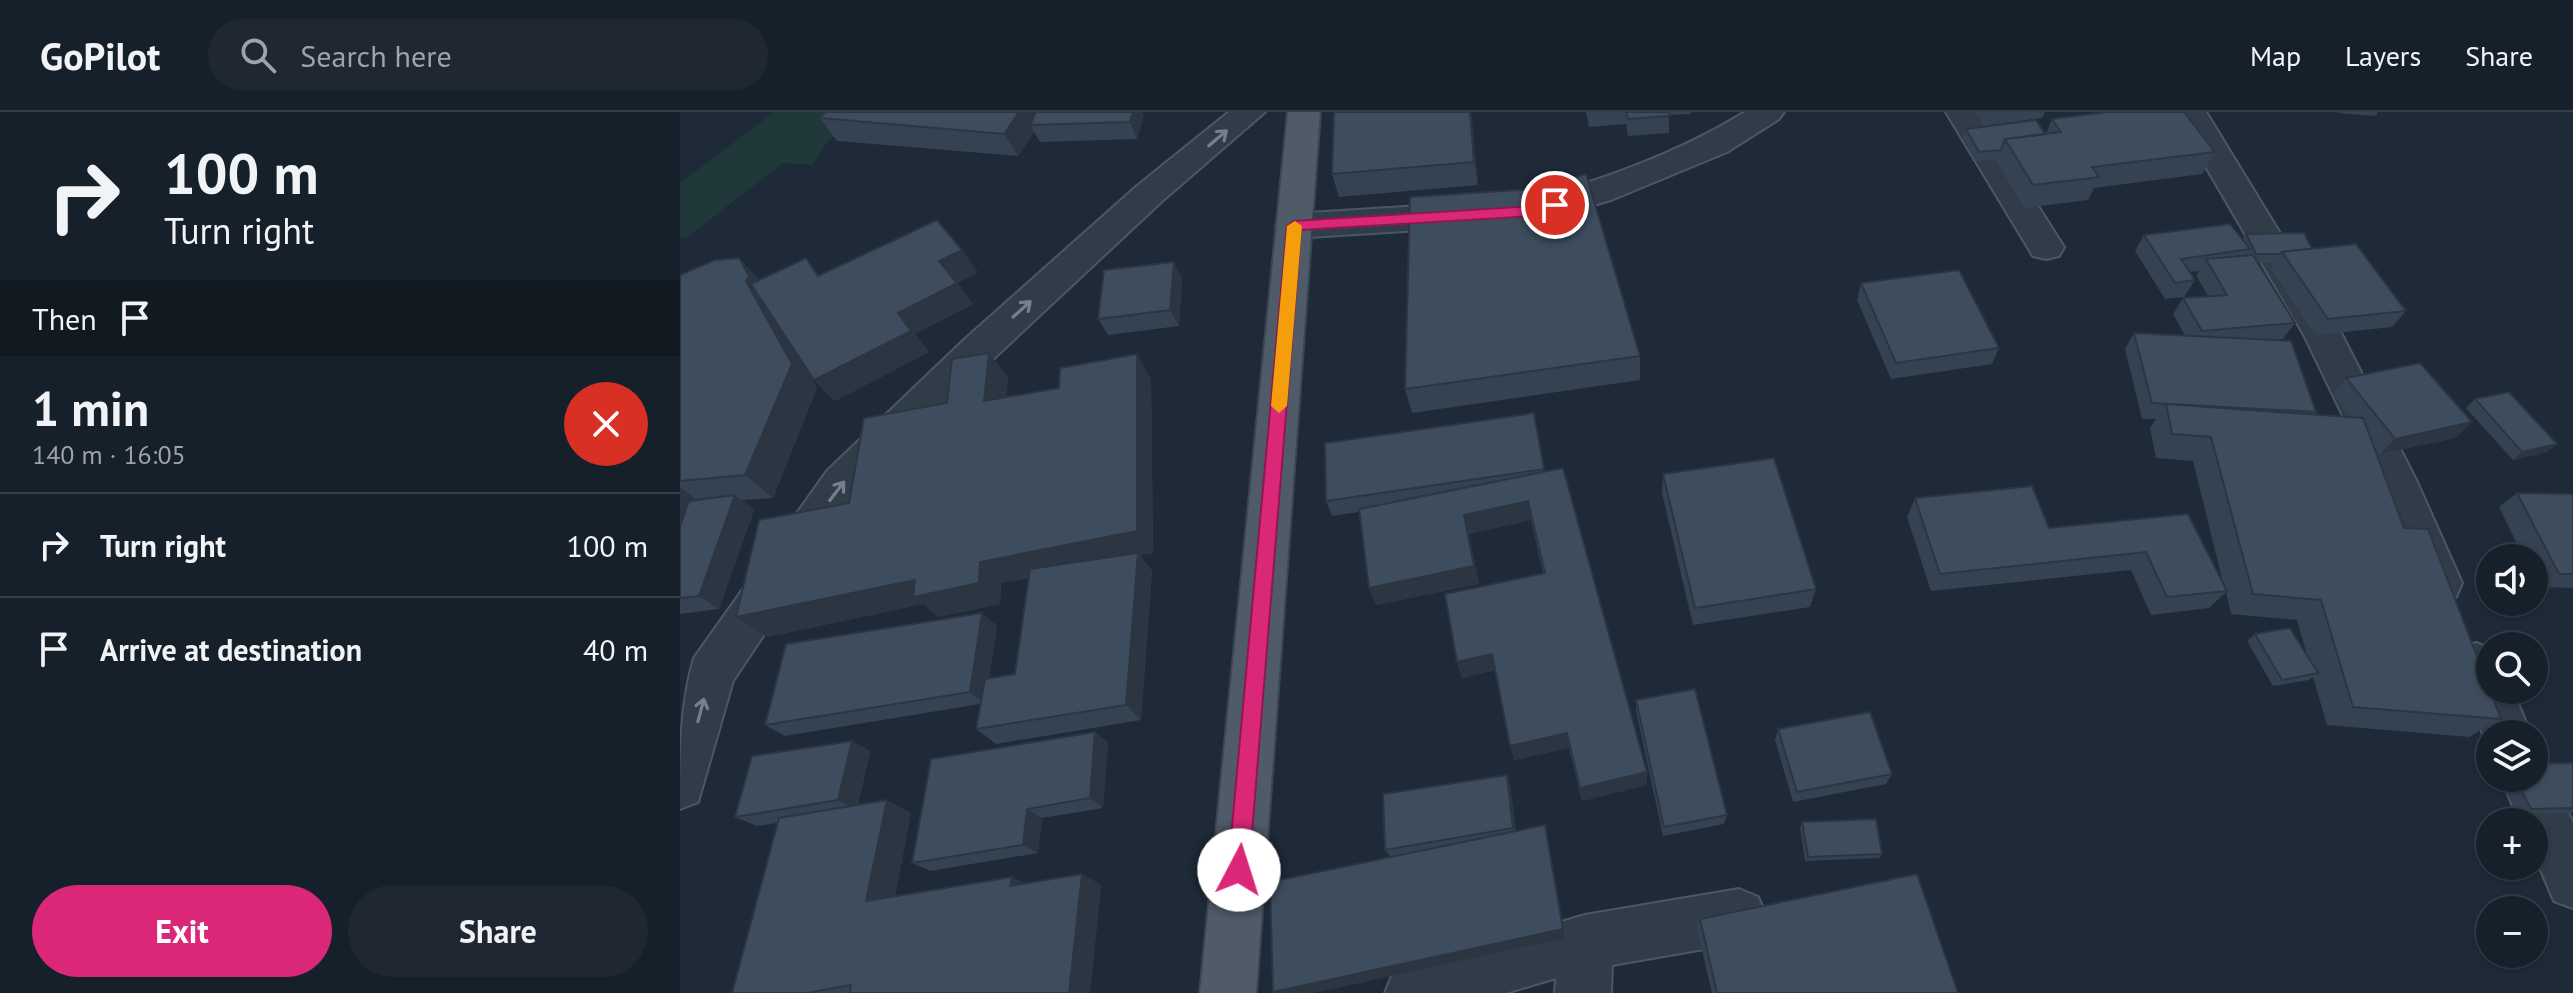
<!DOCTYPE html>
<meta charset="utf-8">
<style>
body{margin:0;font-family:"PT Sans",sans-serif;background:#1f2832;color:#f1f3f6;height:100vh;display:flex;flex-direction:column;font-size:30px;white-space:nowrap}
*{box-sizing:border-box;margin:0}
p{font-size:26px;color:#9ea3a8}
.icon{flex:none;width:44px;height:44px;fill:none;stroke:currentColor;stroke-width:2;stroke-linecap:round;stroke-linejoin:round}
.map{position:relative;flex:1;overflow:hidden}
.drawer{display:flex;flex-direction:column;background:#16202a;width:680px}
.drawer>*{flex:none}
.top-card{background:#16202a;color:#f1f3f6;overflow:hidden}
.fabs{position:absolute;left:1796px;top:432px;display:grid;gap:16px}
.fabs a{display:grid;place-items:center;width:72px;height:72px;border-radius:50%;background:#16202a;box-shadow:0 2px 6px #0004,0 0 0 2px #353e47;font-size:40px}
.pin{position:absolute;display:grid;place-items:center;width:68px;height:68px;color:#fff;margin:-34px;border:4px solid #fff;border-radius:50%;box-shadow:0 2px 8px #0007}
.me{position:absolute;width:88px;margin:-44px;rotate:5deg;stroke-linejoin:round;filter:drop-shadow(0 0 6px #0008)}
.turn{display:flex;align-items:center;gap:28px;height:168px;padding:0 32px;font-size:36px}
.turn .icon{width:104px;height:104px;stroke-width:2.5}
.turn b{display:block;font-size:56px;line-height:68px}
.then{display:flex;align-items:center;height:76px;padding:0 32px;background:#0003;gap:16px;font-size:30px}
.round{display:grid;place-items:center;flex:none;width:84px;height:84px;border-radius:42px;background:#1f2832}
.overview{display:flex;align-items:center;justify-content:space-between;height:136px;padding:0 32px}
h1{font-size:48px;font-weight:700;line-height:60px}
.cta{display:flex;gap:16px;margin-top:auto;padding:16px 32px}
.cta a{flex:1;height:92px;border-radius:48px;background:#db2777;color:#fff;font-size:32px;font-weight:700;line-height:92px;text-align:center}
.cta a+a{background:#1f2832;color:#f1f3f6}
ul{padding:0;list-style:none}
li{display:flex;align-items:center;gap:24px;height:104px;padding:0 32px;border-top:2px solid #353e47}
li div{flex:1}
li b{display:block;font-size:30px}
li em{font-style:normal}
header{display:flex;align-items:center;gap:48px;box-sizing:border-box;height:112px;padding:0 40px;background:#16202a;border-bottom:2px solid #353e47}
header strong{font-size:38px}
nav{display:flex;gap:44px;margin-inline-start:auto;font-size:28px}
.search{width:560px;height:72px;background:#1f2832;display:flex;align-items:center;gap:20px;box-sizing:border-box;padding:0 28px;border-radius:44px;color:#9ea3a8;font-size:30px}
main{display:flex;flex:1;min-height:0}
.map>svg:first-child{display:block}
</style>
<header>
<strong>GoPilot</strong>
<div class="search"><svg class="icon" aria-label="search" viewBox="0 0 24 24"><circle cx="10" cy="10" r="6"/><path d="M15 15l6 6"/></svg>Search here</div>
<nav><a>Map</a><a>Layers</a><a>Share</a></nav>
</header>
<main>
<section class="drawer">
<div class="top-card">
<div class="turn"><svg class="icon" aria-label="right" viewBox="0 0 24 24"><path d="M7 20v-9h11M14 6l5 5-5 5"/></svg><div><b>100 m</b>Turn right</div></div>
<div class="then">Then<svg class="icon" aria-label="arrive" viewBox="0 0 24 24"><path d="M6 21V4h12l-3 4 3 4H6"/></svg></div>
</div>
<div class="overview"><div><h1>1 min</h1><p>140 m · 16:05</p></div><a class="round" style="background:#d93025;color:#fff"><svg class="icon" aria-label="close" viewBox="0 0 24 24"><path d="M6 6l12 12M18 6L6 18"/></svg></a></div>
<ul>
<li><svg class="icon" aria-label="right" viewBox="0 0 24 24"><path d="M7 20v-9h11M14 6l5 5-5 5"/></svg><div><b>Turn right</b></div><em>100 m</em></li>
<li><svg class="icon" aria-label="arrive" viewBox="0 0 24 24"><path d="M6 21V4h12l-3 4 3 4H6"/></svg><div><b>Arrive at destination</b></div><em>40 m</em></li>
</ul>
<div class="cta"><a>Exit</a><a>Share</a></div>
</section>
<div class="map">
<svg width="1893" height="881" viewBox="0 0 1893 881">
<rect width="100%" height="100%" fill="#1e2a38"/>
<polygon fill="#20383a" points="94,0 175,0 144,34 132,53 103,51 6,126 0,125 0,71"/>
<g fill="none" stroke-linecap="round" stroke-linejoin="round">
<defs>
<g id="minor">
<path d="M549,0H585L481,90L312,248L177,383L53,569L18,690L0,697C0,646 0,593 14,546L147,359L284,228L457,74Z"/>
<path d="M1065,0H1104L1099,7L1047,40L931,88L856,110L844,106L839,98L844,90C921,68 997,42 1065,0Z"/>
<polygon points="1266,0 1298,0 1384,135 1379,144 1366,147 1353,144"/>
<polygon points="1494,0 1526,0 1661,221 1737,370 1782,471 1776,485 1760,490 1744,485 1695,370 1624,223"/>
<polygon points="787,91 799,95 804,103 799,111 787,115 614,126 602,122 596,114 602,106 614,102"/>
<polygon points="1796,531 1810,536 1810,578 1832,578 1851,622 1810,622 1810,638 1773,552 1779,537"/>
<polygon points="1854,645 1864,649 1893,711 1893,796 1874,789 1854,742 1854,710 1840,710 1821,666 1854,666"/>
<polygon points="1059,777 1078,785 1086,804 1078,823 1059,831 932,853 931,881 875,881 876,866 826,881 705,881 713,861 733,853 905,803"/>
</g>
<polygon id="major" points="608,0 640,0 576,881 520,881"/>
</defs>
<use href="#minor" stroke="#4c5764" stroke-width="4"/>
<use href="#major" stroke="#3b4552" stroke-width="4"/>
<use href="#minor" fill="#313c49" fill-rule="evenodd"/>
<use href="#major" fill="#4f5b69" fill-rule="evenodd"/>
</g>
<g fill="#354251">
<polygon points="791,0 798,73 659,85 652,62"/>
<polygon points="906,0 1011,0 1011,2 989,3 989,21 948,24 946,12 909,15"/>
<polygon points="1295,0 1365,0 1362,6 1304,14"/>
<polygon points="1658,0 1698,0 1696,4 1658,1"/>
<polygon points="464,4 457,27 360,30 354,20 338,44 157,29 140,6"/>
<polygon points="1372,7 1535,40 1522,62 1414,76 1408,88 1344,96 1317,50 1318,47 1296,49 1283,26 1286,17 1366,22"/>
<polygon points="1566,122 1632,137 1726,199 1712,215 1635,223 1591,157 1595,151 1578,151 1615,211 1603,227 1594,228 1636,300 1634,303 1671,305 1652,282 1666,266 1792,310 1775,326 1700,342 1693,333 1724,416 1821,607 1789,625 1647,613 1633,565 1629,568 1593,574 1567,529 1575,522 1627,543 1617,508 1551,502 1546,480 1529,496 1471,503 1451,458 1251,479 1227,405 1235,386 1369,416 1508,402 1544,475 1513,349 1476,346 1470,316 1476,307 1462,307 1445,237 1454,221 1505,224 1493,202 1503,186 1528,184 1516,163 1519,159 1509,160 1515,168 1504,185 1485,187 1455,139 1464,123 1562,127"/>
<polygon points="298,160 277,171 293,192 235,222 249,240 155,289 134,268 117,241 137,276 93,386 62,388 74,398 39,497 0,502 0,163 80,168 140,163"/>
<polygon points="502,166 499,214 428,223 418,207"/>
<polygon points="1181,171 1319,236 1312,252 1211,267 1177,188"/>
<polygon points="960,244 960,268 732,301 725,277"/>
<polygon points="328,265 326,286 471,267 473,441 460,443 472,459 461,608 316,632 296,617 300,592 105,624 85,613 302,501 317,514 309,567 335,562 349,466 321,471 320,492 258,505 243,492 87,525 169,391 267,291"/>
<polygon points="1795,287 1877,332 1867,340 1833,348 1786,296"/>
<polygon points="854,301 864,360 967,660 967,673 902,689 889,636 834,648 815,558 782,566 777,550 863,461 851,408 789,422 799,472 696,493 679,400 652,404 646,389"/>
<polygon points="983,362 1136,477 1130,495 1013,513 982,381"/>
<polygon points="1837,381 1893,382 1893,476 1859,475 1854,466 1854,446 1844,446 1819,395"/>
<polygon points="956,588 1047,703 1044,712 983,724 956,599"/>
<polygon points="1098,617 1212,662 1206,672 1113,690 1095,628"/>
<polygon points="415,620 428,631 423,696 362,706 358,741 250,759 232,751"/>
<polygon points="172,629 190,639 178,693 231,701 215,784 332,765 346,772 402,762 421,773 410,881 52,881 97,711 77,714 55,705"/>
<polygon points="1893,651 1893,701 1839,702 1821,666 1854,666"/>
<polygon points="830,673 836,719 867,725 885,826 633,881 595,881 711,745 705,738"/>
<polygon points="1122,710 1202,742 1199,746 1125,749 1120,715"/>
<polygon points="1020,807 1278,881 1032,881 1017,817"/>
</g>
<g fill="#2b3642">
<polygon points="339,0 368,0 350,13 354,20 338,44 324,22"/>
<polygon points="453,0 462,0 464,4 457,27 450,10"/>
<polygon points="790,0 791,0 798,73 794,50"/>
<polygon points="282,138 298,160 275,171 259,149"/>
<polygon points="59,146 83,172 90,195 137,276 93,386 65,363"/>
<polygon points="494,150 502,166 499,214 490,198"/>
<polygon points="277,171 293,192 235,222 249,240 155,289 134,268 218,201"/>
<polygon points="309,241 328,265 324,313 304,289"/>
<polygon points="457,242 471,267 473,441 460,443 472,459 461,608 446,593 458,444 321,471 320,492 258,505 243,492 87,525 56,505 300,450"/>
<polygon points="1792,310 1775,326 1700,342 1715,327"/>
<polygon points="1877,332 1867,340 1833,348 1842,340"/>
<polygon points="0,375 22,392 0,477"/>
<polygon points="55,383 74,398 39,497 19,484"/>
<polygon points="848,389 851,408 789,422 799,472 696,493 689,476 784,403"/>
<polygon points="302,501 317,514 305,592 290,580"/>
<polygon points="812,542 816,558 782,566 777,550"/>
<polygon points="415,620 428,631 423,696 410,686"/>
<polygon points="887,621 889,636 834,648 830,634"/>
<polygon points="172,629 190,639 177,698 158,688"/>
<polygon points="967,660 967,673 902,689 900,676"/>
<polygon points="827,663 830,673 836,725 833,716"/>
<polygon points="207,688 231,701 212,799 186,789"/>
<polygon points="347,697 362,706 358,741 343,733"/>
<polygon points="867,725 885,826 633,881 595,881 593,880"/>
<polygon points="402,762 421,773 410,881 389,881"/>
<polygon points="332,765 353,775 330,774"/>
</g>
<g fill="#3e4d5e" stroke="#2b3642" stroke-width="2">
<polygon points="145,0 339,0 324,22 140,6"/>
<polygon points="356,0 453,0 450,10 350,13"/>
<polygon points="654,0 790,0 794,50 652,62"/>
<polygon points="946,0 989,0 990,4 948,7"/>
<polygon points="1427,0 1504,0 1535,40 1412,55 1419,65 1353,73 1325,27 1381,20 1372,7"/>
<polygon points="1356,8 1365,22 1325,27 1321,38 1299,40 1286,17"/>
<polygon points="906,62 960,244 725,277 730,85 854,77"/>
<polygon points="257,108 282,138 259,149 277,171 218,201 231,219 134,268 71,172 126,146 138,164"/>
<polygon points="1550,112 1570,137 1501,147 1515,168 1495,171 1464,123"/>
<polygon points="1624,121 1632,137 1602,140 1601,142 1576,142 1566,122"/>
<polygon points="1676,132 1726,199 1648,207 1602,140"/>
<polygon points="1573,143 1615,211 1522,219 1503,186 1547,183 1526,147"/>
<polygon points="59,146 69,164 66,169 112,252 65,363 0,369 0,163 35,148"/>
<polygon points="494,150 490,198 418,207 424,158"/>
<polygon points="1279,158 1319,236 1216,251 1181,171"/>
<polygon points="1454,221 1611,229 1636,300 1472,291"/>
<polygon points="309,241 304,289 379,276 380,256 457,242 457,419 300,450 299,471 233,485 235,468 56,505 79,408 169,391 184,306 267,291 272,247"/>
<polygon points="1740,251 1792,310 1715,327 1666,266"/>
<polygon points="1829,280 1877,332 1842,340 1795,287"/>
<polygon points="1486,292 1683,306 1724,416 1748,417 1821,607 1673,595 1641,488 1573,482 1531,325 1492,322"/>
<polygon points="854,301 864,357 646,389 645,331"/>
<polygon points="1094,346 1136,477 1015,496 983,362"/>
<polygon points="883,356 967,660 900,676 887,621 830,634 812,542 777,550 765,482 865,461 848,389 784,403 794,454 689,476 679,397"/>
<polygon points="1352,374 1369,416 1508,402 1547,479 1487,485 1466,440 1260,462 1235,386"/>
<polygon points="1837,381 1893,382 1893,462 1879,462"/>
<polygon points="55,383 19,484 0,486 0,414 9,389"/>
<polygon points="458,441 446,593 296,617 305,567 335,562 350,457"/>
<polygon points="302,501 290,580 85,613 106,532"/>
<polygon points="1610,516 1638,561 1602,568 1575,522"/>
<polygon points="1015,577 1047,703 984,715 956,588"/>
<polygon points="1190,600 1212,662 1117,680 1098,617"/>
<polygon points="415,620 410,686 347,697 343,733 232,751 251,647"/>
<polygon points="172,629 158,688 55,705 72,644"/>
<polygon points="1893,651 1893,696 1851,697 1835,666 1854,666 1854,652"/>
<polygon points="827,663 833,716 705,738 703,682"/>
<polygon points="207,688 186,789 332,765 330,774 402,762 389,881 170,881 171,873 127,881 52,881 99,706"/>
<polygon points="1196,707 1202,742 1128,745 1122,710"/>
<polygon points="865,713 883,817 593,880 590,770"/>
<polygon points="1237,762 1278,881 1037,881 1020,807"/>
</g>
<defs><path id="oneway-shaft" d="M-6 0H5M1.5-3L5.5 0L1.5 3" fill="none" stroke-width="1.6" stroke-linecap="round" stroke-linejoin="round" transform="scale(2)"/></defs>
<g stroke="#74808e">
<use href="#oneway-shaft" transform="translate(538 26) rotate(-40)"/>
<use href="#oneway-shaft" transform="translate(342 197) rotate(-42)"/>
<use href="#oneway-shaft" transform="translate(157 379) rotate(-53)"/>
<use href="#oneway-shaft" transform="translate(21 598) rotate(-75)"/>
</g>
<polygon fill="#db2777" stroke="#8e194d" stroke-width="2" points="875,88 882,93 880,96 853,104 621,118 569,758 566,766 559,769 551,766 548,758 607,114 614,109 852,94"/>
<polygon fill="#f59e0b" points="615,109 622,114 607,294 599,301 591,294 607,114"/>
</svg>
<div class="fabs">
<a><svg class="icon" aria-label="sound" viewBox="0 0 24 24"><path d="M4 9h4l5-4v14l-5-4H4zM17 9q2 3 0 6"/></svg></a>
<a><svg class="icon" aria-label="search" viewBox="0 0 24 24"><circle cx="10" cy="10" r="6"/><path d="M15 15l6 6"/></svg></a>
<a><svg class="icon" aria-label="layers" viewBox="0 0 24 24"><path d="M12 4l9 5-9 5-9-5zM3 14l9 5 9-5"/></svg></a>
<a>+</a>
<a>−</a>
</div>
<div class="pin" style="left:875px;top:93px;background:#d93025"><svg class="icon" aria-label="arrive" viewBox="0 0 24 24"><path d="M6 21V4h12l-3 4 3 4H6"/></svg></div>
<svg class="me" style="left:559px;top:758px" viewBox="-20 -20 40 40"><circle r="19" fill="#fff"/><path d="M0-13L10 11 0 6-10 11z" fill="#db2777"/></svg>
</div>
</main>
